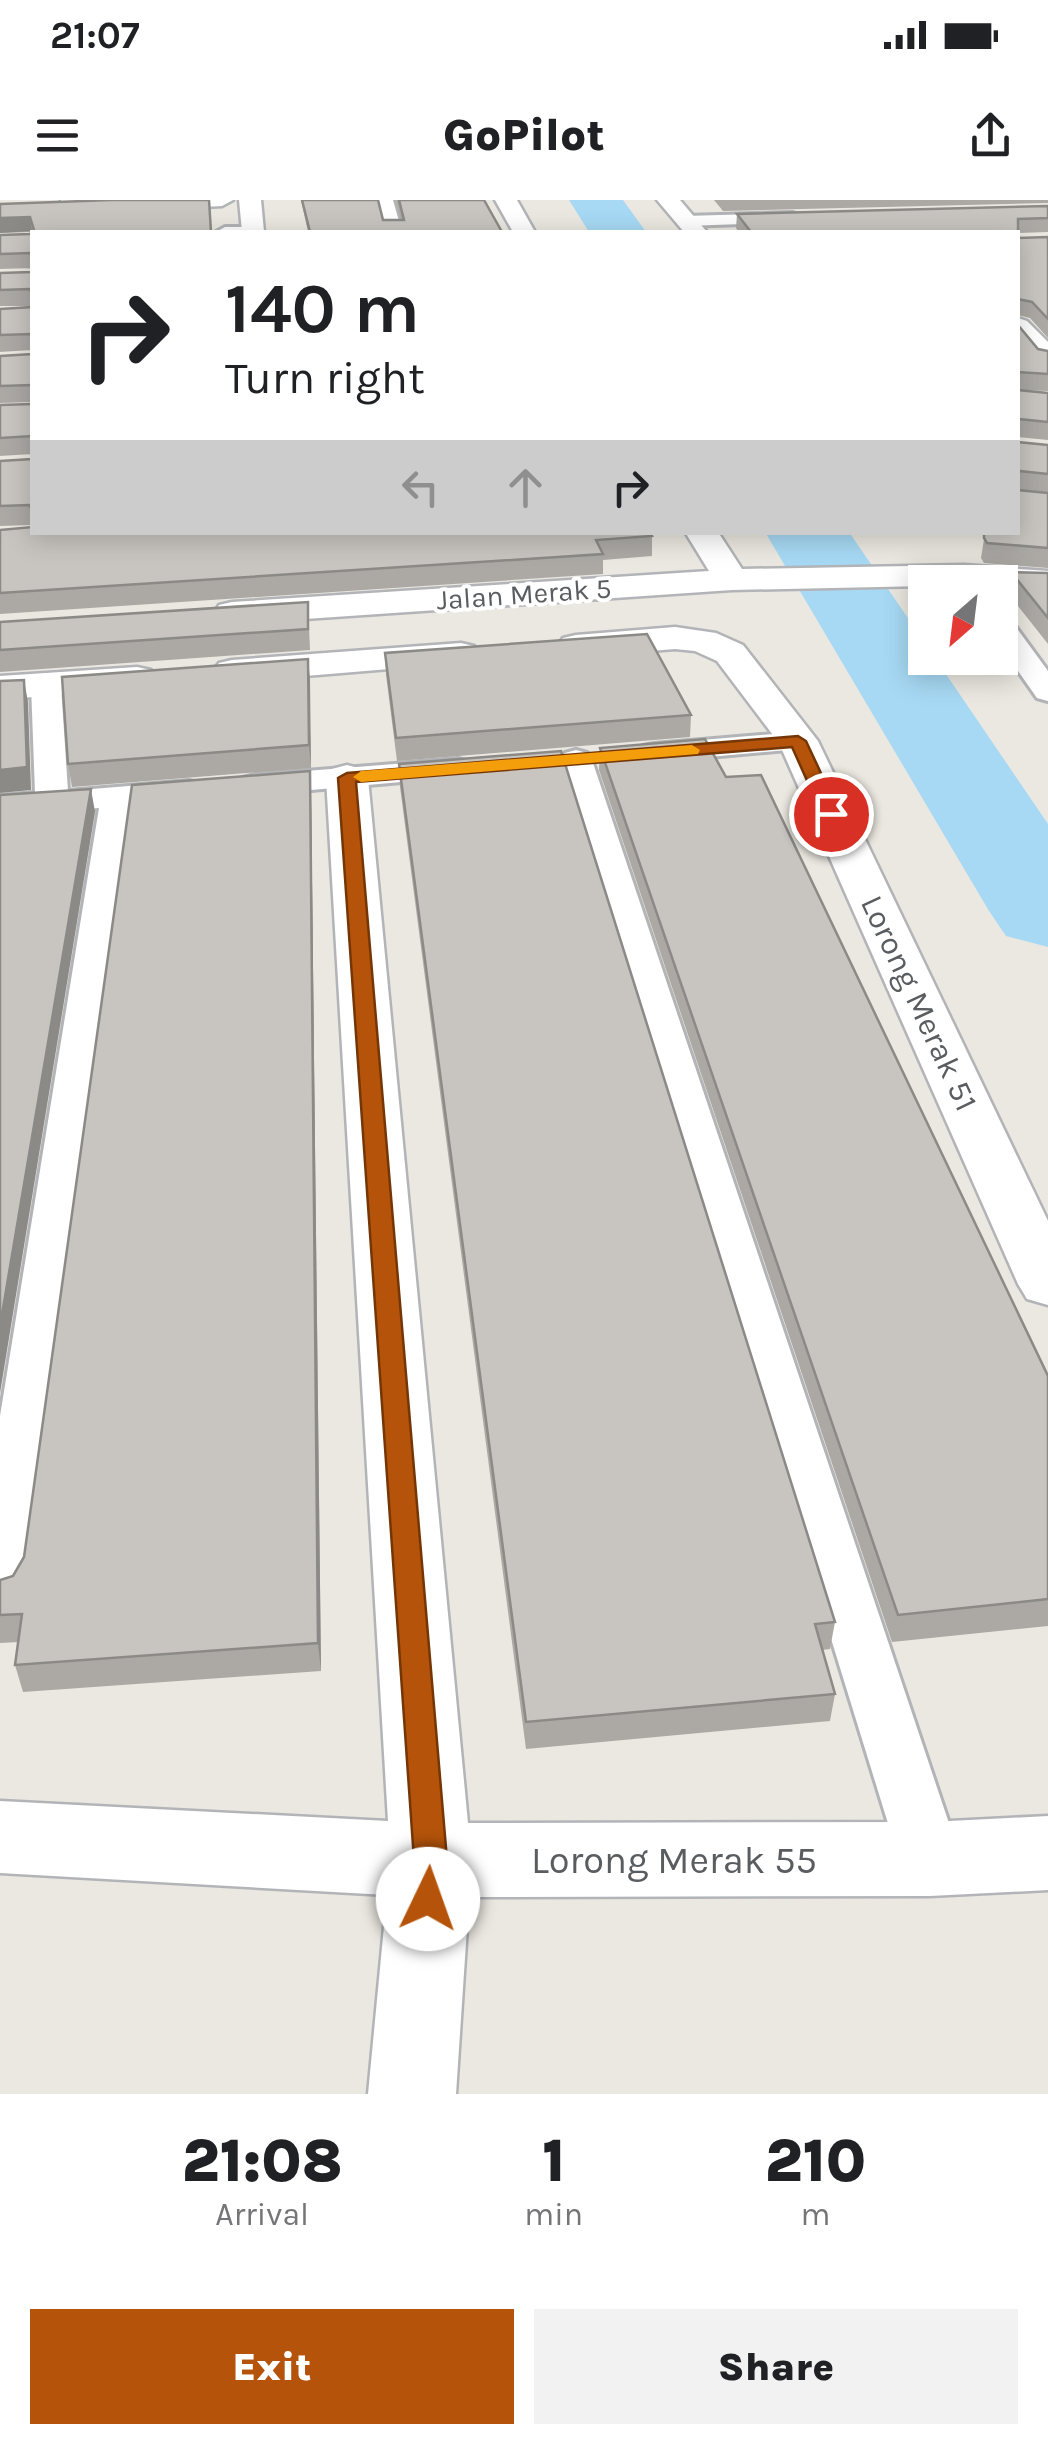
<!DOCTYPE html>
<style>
body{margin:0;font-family:Karla,sans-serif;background:#f2f2f2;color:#202124;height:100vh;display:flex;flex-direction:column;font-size:38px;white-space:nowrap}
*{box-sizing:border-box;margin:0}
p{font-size:32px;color:#757577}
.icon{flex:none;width:55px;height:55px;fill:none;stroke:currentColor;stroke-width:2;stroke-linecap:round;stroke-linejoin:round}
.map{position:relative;height:1894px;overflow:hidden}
.side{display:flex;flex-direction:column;background:#fff;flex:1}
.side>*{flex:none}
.hud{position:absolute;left:30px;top:30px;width:990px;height:305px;border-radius:0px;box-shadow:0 5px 25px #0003;background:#fff;color:#202124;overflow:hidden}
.needle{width:65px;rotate:208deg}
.fabs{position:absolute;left:908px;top:365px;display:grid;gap:20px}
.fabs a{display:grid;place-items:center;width:110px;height:110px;border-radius:0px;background:#fff;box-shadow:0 5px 25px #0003;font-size:50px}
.pin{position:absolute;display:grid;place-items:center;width:85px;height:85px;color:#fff;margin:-42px;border:5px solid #fff;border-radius:50%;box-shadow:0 2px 10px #0007}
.me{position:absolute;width:110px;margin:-55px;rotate:3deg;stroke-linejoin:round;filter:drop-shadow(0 0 8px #0008)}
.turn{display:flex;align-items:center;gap:35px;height:210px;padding:0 30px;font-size:45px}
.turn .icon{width:130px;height:130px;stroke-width:2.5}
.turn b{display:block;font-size:70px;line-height:85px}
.lanes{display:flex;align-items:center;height:95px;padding:0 30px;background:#0003;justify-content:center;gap:50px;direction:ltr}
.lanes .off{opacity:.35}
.eta{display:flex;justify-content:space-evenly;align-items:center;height:170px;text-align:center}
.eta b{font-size:60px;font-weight:800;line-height:70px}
.action{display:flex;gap:20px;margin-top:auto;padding:20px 30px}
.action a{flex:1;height:115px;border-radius:0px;background:#b45309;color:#fff;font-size:40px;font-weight:800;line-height:115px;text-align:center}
.action a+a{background:#f2f2f2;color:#202124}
.status{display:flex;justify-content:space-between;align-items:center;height:70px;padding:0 50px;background:#fff;direction:ltr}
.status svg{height:28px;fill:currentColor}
header{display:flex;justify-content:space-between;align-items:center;height:130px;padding:0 30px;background:#fff;font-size:45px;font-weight:800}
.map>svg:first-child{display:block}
</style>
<div class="status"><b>21:07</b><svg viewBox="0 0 49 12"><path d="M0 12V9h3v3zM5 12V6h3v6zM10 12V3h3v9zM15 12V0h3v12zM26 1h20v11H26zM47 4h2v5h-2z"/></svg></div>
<header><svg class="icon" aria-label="menu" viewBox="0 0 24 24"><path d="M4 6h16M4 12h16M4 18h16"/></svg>GoPilot<svg class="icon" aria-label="share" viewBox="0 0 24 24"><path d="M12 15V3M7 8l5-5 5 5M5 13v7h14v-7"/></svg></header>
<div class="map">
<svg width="1048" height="1894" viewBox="0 0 1048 1894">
<rect width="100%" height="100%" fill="#ebe8e1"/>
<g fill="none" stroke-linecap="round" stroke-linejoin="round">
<g fill="#a7d9f4" fill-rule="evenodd">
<polygon points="569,0 623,0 646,32 589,32"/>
<polygon points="765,332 849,332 925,443 925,458 935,458 1048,624 1048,747 1006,736 989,711"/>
</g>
<defs>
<g id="service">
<polygon points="377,0 393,0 402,32 386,32"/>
<polygon points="793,13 801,18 799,22 685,26 676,21 685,16"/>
<polygon points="225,27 253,27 262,32 216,32"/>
<polygon points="1000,417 1010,419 1048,471 1048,501 1037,498 1000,445"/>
<polygon points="46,476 57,479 61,485 68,591 189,581 201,584 205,591 201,598 132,605 27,1384 19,1400 0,1406 0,1216 99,608 0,616 0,596 35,593 31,485 35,479"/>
<polygon points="798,532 809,534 814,541 809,548 654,562 643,560 638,553 643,546 654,544"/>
<polygon points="576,550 587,553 592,560 961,1659 952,1679 930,1688 908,1679 899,1659 560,560 565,553"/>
<polygon points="458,559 469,562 474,569 469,576 255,595 243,592 239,585 243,578 255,575"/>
</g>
<g id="minor">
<polygon points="61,0 233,0 222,6 88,13 62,9"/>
<polygon points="239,0 261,0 264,32 242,32"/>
<polygon points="495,0 517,0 535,32 513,32"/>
<polygon points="657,0 680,0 707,32 684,32"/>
<polygon points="1018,118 1027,121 1048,142 1048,166 1038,164 1018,141"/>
<polygon points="685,332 718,332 742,369 964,365 1048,371 1048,391 1000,388 1000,382 925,382 925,386 732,390 232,424 219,421 214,413 219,405 232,402 709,371"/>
<polygon points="675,427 716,433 743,445 818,541 1048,1021 1048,1105 1027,1099 1018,1084 779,543 717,461 695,451 675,449 576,457 563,454 557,446 563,438 576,435"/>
<polygon points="461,443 474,446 480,454 474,462 232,482 219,479 213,471 219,463 232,460"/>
<polygon points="137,467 151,470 156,478 151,486 0,500 0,476"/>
<polygon points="347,565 362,569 368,578 468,1623 930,1622 1048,1616 1048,1690 930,1696 469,1697 456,1894 368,1894 387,1695 0,1673 0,1601 388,1621 326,578 332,569"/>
</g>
</defs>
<use href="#service" stroke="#b2b4b7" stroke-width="6"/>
<use href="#minor" stroke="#b2b4b7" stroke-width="5"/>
<use href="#service" fill="#fff" fill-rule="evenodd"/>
<use href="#minor" fill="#fff" fill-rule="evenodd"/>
</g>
<g fill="#aca9a5">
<polygon points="112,0 32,32 32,325 0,326 0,261 32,259 32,254 0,256 0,205 32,204 32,202 0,203 0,156 32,154 32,150 0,152 0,109 32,107 32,106 0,106 0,73 32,72 32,68 0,69 0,35 30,34 32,32 0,33 0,4"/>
<polygon points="301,0 378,0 383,20 401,20 396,0 484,0 502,32 308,32"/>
<polygon points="714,0 1048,0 1048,3 723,11"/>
<polygon points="1048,6 1048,32 1018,33 1018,38 1048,37 1048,138 1030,118 1018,115 1018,32 739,32 736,28 737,14"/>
<polygon points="1018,125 1038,149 1048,151 1048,191 1018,190 1048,193 1048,240 1018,237 1018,242 1048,245 1048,368 984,363 981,358"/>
<polygon points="0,330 652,336 652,356 603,360 603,374 0,414"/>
<polygon points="1011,372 1048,373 1048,444 1007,392"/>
<polygon points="308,402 310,450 0,472 0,422"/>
<polygon points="385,453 691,515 690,537 397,561 386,475"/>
<polygon points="308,459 311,568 72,587 68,564"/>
<polygon points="600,548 1048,1176 1048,1426 892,1442 599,570"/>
<polygon points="399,564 835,1422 830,1449 822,1450 835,1494 830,1521 526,1549 400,587"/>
<polygon points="311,594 321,1471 23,1492 15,1465 19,1442 0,1443 0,1380 13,1376 24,1357"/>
</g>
<g fill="#8c8a86">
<polygon points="30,17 32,31 0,33 0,18"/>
<polygon points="308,459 310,480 311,568 309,545"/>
<polygon points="24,480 28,502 31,590 0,593 0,570"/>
<polygon points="310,571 311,594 321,1471 318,1443"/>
<polygon points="91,589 95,612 0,1193 0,1126"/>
</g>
<g fill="#c8c5c0" stroke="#8c8a86" stroke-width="2.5">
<polygon points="112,0 209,0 211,32 32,32 32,92 29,89 0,90 0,73 32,72 32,53 0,54 0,35 30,34 34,30 30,17 0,18 0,4"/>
<polygon points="302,0 378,0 383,20 404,20 399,0 484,0 502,32 310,32"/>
<polygon points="1048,6 1048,18 1018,19 1018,38 1048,37 1048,119 1032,102 1018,99 1018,113 1018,32 751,32 737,14"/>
<polygon points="32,103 32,309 29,305 0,306 0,261 32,259 32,236 0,238 0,205 32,204 32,185 0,186 0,156 32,154 32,134 0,135 0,109 32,107"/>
<polygon points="1018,125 1038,149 1048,151 1048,174 1018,172 1018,190 1048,193 1048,222 1018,219 1018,242 1048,245 1048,274 1019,271 1018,290 1048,293 1048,348 987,343 984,338 984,332 1018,332"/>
<polygon points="32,327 32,332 650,332 652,336 596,340 603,354 0,393 0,330"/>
<polygon points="1011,372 1048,373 1048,418"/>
<polygon points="308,402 308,429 0,450 0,422"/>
<polygon points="647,434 691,515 396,538 385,453"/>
<polygon points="308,459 309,545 68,564 62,477"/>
<polygon points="24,480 27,567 0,570 0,481"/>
<polygon points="705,539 726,577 761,575 1048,1176 1048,1399 898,1415 600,548"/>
<polygon points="561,551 835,1422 815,1424 835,1494 526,1522 399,564"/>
<polygon points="310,571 318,1443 15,1465 22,1414 0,1415 0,1380 13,1376 24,1357 132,585"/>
<polygon points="91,589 0,1126 0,595"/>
</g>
<polygon fill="#b45309" stroke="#753606" stroke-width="2.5" points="798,536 806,541 840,614 838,618 831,619 822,614 792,547 356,582 447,1660 444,1699 439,1710 428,1715 416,1710 411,1699 414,1660 338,578 347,573"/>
<polygon fill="#f59e0b" points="692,545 700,550 698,554 361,582 353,577 361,571"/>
<g text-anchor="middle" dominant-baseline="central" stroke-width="8" stroke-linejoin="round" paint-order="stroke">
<g font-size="28" fill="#5a5d60" stroke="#fff">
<text transform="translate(524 394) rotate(-4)">Jalan Merak 5</text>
</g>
<g font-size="32" fill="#5a5d60" stroke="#fff">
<text transform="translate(919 803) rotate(65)">Lorong Merak 51</text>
</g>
<g font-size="38" fill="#5a5d60" stroke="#fff">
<text x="674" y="1660">Lorong Merak 55</text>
</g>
</g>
</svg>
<div class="fabs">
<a><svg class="needle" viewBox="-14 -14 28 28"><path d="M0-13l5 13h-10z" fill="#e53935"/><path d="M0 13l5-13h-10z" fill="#757577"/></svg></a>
</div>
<div class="pin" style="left:831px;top:614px;background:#d93025"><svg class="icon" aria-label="arrive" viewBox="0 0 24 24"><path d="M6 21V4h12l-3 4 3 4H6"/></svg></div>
<svg class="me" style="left:428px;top:1699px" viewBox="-20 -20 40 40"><circle r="19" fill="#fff"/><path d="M0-13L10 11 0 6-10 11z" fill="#b45309"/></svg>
<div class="hud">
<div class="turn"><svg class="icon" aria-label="right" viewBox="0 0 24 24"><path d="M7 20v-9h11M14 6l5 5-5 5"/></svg><div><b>140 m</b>Turn right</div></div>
<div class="lanes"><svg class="icon off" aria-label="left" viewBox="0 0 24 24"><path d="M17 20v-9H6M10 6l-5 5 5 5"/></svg><svg class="icon off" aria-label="ahead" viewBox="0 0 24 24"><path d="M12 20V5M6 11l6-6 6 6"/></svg><svg class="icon" aria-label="right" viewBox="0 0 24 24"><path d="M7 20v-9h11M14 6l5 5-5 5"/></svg></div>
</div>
</div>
<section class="side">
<div class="eta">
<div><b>21:08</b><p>Arrival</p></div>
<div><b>1</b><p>min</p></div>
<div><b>210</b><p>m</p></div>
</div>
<div class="action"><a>Exit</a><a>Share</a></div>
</section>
